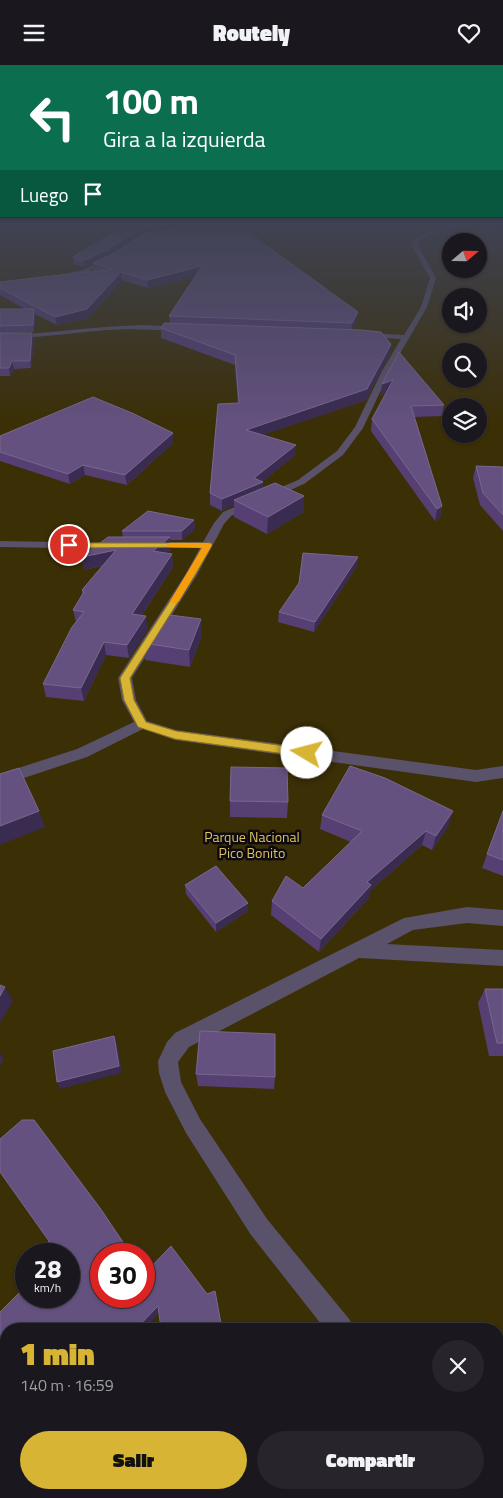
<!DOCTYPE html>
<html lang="es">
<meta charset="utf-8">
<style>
body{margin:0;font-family:"Titillium Web",sans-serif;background:#27252b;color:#f1f3f6;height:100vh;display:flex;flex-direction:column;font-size:19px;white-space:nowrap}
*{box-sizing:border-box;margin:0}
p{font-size:16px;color:#9fa0a4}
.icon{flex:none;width:28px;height:28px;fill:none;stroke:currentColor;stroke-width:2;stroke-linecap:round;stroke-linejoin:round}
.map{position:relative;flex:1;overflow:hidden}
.details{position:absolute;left:0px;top:1258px;width:504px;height:176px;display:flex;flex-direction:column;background:#1a181e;border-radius:20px 20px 0 0;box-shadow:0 1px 4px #0004,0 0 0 1px #38373c}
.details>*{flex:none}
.banner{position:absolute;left:0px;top:0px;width:504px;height:152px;box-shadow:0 1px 4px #0004,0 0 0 1px #38373c;background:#0b6e4f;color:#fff;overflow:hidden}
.needle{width:32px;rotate:70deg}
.fabs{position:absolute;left:442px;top:168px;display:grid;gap:10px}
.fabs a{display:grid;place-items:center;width:45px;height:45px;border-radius:50%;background:#1a181e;box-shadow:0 1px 4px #0004,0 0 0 1px #38373c;font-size:25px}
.speed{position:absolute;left:15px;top:1178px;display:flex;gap:10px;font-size:25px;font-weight:700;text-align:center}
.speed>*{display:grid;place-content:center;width:65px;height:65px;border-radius:50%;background:#1a181e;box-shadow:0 1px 4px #0004,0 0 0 1px #38373c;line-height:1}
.speed small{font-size:12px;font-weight:400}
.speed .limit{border:8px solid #d22;background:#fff;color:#111}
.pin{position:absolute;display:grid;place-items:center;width:42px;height:42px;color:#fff;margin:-21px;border:2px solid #fff;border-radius:50%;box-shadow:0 1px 5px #0007}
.me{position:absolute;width:55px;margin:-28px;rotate:278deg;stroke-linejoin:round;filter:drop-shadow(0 0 4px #0008)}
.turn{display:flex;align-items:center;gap:18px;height:105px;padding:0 20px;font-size:22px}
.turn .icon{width:65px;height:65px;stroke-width:2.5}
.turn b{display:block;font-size:35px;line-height:42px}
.then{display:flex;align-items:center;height:48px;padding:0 20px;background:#0003;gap:10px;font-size:19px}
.round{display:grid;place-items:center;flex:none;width:52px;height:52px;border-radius:26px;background:#27252b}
.overview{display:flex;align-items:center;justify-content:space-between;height:85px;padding:0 20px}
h1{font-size:30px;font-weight:800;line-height:38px;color:#d7b434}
.action{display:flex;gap:10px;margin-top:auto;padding:10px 20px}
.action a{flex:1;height:58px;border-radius:30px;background:#d7b434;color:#111;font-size:20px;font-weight:800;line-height:58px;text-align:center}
.action a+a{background:#27252b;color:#f1f3f6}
header{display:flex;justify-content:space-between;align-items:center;height:65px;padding:0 20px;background:#1a181e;font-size:22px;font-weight:800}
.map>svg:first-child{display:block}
</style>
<header><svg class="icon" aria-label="menu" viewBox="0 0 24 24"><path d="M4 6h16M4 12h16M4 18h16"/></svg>Routely<svg class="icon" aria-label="heart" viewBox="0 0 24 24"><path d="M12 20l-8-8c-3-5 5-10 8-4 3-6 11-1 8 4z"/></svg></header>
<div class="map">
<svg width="503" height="1433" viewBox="0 0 503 1433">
<rect width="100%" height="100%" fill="#232028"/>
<path fill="#3b2f06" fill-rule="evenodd" d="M0,159H503V1433H0ZM451,176H479V204H451ZM451,231H479V259H451ZM451,286H479V314H451ZM451,341H479V369H451ZM26,1189H69V1231H26ZM101,1189H144V1231H101ZM6,1264H498V1428H6Z"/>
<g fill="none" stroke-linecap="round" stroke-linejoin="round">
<g fill="#5a516a" fill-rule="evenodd">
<polygon points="448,159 456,159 419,175 418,181 436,213 427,242 390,306 363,363 343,390 304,419 231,451 224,459 197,510 132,613 136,635 147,656 176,665 476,705 503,701 503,713 476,717 175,675 143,664 87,692 0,721 0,709 77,684 134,657 122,635 118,613 185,510 200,483 151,483 146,480 151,477 203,477 214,458 223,447 298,415 337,386 355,362 382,306 401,274 366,272 362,270 366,268 404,270 421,242 430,213 412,181 413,174"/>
<polygon points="112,191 114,194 89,206 56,215 53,213 85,204"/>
<path d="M144,260L180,262L184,264L180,266C156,265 131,263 107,265C71,268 36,273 0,274V270C48,269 96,261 144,260Z"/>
<polygon points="0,476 116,478 121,481 116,484 0,482"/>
<polygon points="467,842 503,845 503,861 467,858 413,865 387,879 503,885 503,901 359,893 189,982 178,997 181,1017 200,1054 267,1154 350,1255 353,1264 325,1264 251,1170 186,1068 165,1027 159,1008 158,996 167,977 175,968 404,853"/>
<polygon points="460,1428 488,1428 491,1433 462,1433"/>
</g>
</g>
<g fill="#553f73" fill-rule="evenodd">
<path d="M128,159L357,256L352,265L391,279L390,289L366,335L262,370L295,390L262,417L263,423L304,447L267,469L234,452V440L222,446L210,440V428L238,338L235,300L161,273V263L170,258L169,251L196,211L148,223L122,215L88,253L57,260L35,249L34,267L0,268V244H25L0,230V217L94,206L93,198L84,202L74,199L73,192ZM141,170H143L110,190Z"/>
<polygon points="0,268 32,268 34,275 31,303 14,304 10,311 0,311"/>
<polygon points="382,319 444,340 442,351 414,352 442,441 440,453 435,456 371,366 372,354 386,328 381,330"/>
<polygon points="173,368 173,378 127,420 85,410 70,419 0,396 0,371"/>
<polygon points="476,401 503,402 503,466 480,440 473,413"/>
<polygon points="194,455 195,464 182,475 170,475 171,485 167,488 172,489 173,502 142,550 148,564 129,593 106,590 84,636 46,632 43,619 76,557 73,545 82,529 82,525 102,501 84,505 82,492 123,472 122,466"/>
<polygon points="357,501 314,567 278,557 279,547"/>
<polygon points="202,571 190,602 145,595 143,578"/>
<polygon points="230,736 288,737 287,753 230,752"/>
<polygon points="503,745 503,811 482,803"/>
<polygon points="322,750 449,760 432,785 422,780 370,826 368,834 319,887 271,850 272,836 303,823 351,777 320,764"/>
<polygon points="185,820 248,838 248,846 216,867 186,829"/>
<polygon points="485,924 503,924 503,991 489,991 478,938"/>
<polygon points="196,1009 275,1012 274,1024 198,1021"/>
</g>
<g fill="#3a2b50">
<polygon points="170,159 207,159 141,170 108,191 84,202 83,196 140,164"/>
<polygon points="202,201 203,209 148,223 147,215"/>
<polygon points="121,207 122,215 88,253 57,260 55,252"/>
<polygon points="34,244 36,251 34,267 33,260"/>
<polygon points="358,247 357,256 351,267 352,258"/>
<polygon points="32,268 34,275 31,303 30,296"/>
<polygon points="391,279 390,289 366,335 246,376 246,365"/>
<polygon points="12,296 14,304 10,311 9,303"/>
<polygon points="393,315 392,326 381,330 382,319"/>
<polygon points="173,368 173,378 127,420 125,410"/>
<polygon points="296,380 295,390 261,418 263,417 263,428 234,435 234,440 222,446 222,434 254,413"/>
<polygon points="83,400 85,410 70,419 68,409"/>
<polygon points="304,431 304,447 267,469 268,452"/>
<polygon points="442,441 440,453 435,456 437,444"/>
<polygon points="194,455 195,464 182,475 182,466"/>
<polygon points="170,472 171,485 155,499 153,486"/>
<polygon points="116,485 118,497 84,505 82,492"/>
<polygon points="172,489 173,502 134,562 132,549"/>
<polygon points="358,492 357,501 314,567 315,557"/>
<polygon points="146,551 148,564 129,593 127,580"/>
<polygon points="201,554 202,571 190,602 189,585"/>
<polygon points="104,577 106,590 84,636 81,623"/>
<polygon points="39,746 45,762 0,780 0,761"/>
<polygon points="453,746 449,760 432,785 436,771"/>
<polygon points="426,766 422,780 370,826 368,834 319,887 321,874 367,817"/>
<polygon points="248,838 248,846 216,867 216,858"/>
<polygon points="5,922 13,936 0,958 0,931"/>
<polygon points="114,971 117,978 122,1008 60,1024 57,1017"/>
<polygon points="0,988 4,994 0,1001"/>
<polygon points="158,1241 161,1246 145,1264 136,1264"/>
</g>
<g fill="#64517f" stroke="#786890">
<polygon points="128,159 170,159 140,164 107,185 83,196 73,192"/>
<polygon points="200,159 230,159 249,168 358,247 352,258 169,251 202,201 147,215 121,207 87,244 55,252 0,223 0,217 112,204 93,198 113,189 145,168"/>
<polygon points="0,244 34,244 33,260 0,261"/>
<polygon points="164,258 362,265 381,267 391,279 367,324 246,365 296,380 254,413 263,417 222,434 210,428 218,339 239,338 235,290 161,263"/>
<polygon points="0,268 32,268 30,296 12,296 9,303 0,303"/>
<polygon points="399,287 444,340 411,341 442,441 437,444 372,354 393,315 382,319"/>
<polygon points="93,332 132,348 173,368 125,410 83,400 68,409 0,387 0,371"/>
<polygon points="476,401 503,402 503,450 483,428"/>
<polygon points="275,418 304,431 268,452 234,435"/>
<polygon points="148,446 194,455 182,466 122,466"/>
<polygon points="108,472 170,472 153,486 172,489 132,549 146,551 127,580 104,577 81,623 43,619 72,562 84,547 73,545 84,527 82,525 116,485 82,492"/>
<polygon points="303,488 358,492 315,557 279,547 299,518"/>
<polygon points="162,549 201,554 189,585 143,578"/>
<polygon points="350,701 385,713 453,746 436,771 426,766 367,817 371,820 321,874 272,836 286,811 303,823 362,766 322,750"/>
<polygon points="231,702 287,703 288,737 230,736"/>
<polygon points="19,703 39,746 0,761 0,709"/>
<polygon points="503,746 503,795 487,789"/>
<polygon points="216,801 248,838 216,858 185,820"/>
<polygon points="0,920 5,922 0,931"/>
<polygon points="485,924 503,924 503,978 497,978"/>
<polygon points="200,966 275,969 275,1012 196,1009"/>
<polygon points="114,971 119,1001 57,1017 53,986"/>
<polygon points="22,1055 34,1055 100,1143 131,1189 101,1189 101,1231 144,1231 144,1207 145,1208 171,1181 207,1229 215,1226 222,1264 161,1264 158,1241 136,1264 6,1264 6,1365 0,1354 0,1247 26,1221 26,1231 69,1231 69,1189 36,1189 49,1176 0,1107 0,1074"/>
<polygon points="26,1197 26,1211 21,1202"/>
<polygon points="120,1428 236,1428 232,1433 124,1433"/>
</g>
<linearGradient id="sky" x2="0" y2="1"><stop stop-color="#131216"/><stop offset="0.44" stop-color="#3f4253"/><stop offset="1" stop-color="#3f4253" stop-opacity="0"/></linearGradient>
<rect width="503" height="360" fill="url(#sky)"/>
<polygon fill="#d7b434" stroke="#8c7522" points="66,478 211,478 212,480 195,510 130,613 134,635 146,657 176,666 307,684 311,685 312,688 311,691 307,692 175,674 138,662 124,635 120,613 187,510 202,482 69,483 66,482"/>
<polygon fill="#f59e0b" points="170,478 208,478 212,480 179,536 175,539 170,536 202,483 167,482 167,479"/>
<g text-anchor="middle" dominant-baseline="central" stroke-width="5" stroke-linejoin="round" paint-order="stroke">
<g font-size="14" fill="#dfc15d" stroke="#0c0a0e">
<text x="252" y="771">Parque Nacional<tspan x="252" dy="16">Pico Bonito</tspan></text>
</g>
</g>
</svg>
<div class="fabs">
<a><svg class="needle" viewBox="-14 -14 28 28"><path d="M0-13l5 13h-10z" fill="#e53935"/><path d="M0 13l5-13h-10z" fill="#9fa0a4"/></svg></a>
<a><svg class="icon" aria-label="sound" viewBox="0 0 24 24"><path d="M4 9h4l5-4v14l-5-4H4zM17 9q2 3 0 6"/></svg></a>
<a><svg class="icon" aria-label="search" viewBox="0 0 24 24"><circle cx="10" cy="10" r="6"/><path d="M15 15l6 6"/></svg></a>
<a><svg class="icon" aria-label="layers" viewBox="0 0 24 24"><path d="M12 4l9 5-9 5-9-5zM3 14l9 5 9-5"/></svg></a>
</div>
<div class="speed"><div>28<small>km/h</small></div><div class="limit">30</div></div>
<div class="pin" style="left:69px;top:480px;background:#d93025"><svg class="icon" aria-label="arrive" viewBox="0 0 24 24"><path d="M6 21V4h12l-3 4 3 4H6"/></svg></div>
<svg class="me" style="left:307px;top:688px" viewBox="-20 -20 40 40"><circle r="19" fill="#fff"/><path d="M0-13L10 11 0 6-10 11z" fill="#d7b434"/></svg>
<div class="banner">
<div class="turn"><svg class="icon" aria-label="left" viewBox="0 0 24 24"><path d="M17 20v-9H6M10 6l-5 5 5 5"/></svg><div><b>100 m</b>Gira a la izquierda</div></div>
<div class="then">Luego<svg class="icon" aria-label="arrive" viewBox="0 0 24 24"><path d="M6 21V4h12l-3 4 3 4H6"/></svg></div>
</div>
<section class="details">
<div class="overview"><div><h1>1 min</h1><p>140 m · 16:59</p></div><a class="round"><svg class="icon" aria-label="close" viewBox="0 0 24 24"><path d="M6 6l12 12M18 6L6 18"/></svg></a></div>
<div class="action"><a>Salir</a><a>Compartir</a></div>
</section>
</div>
